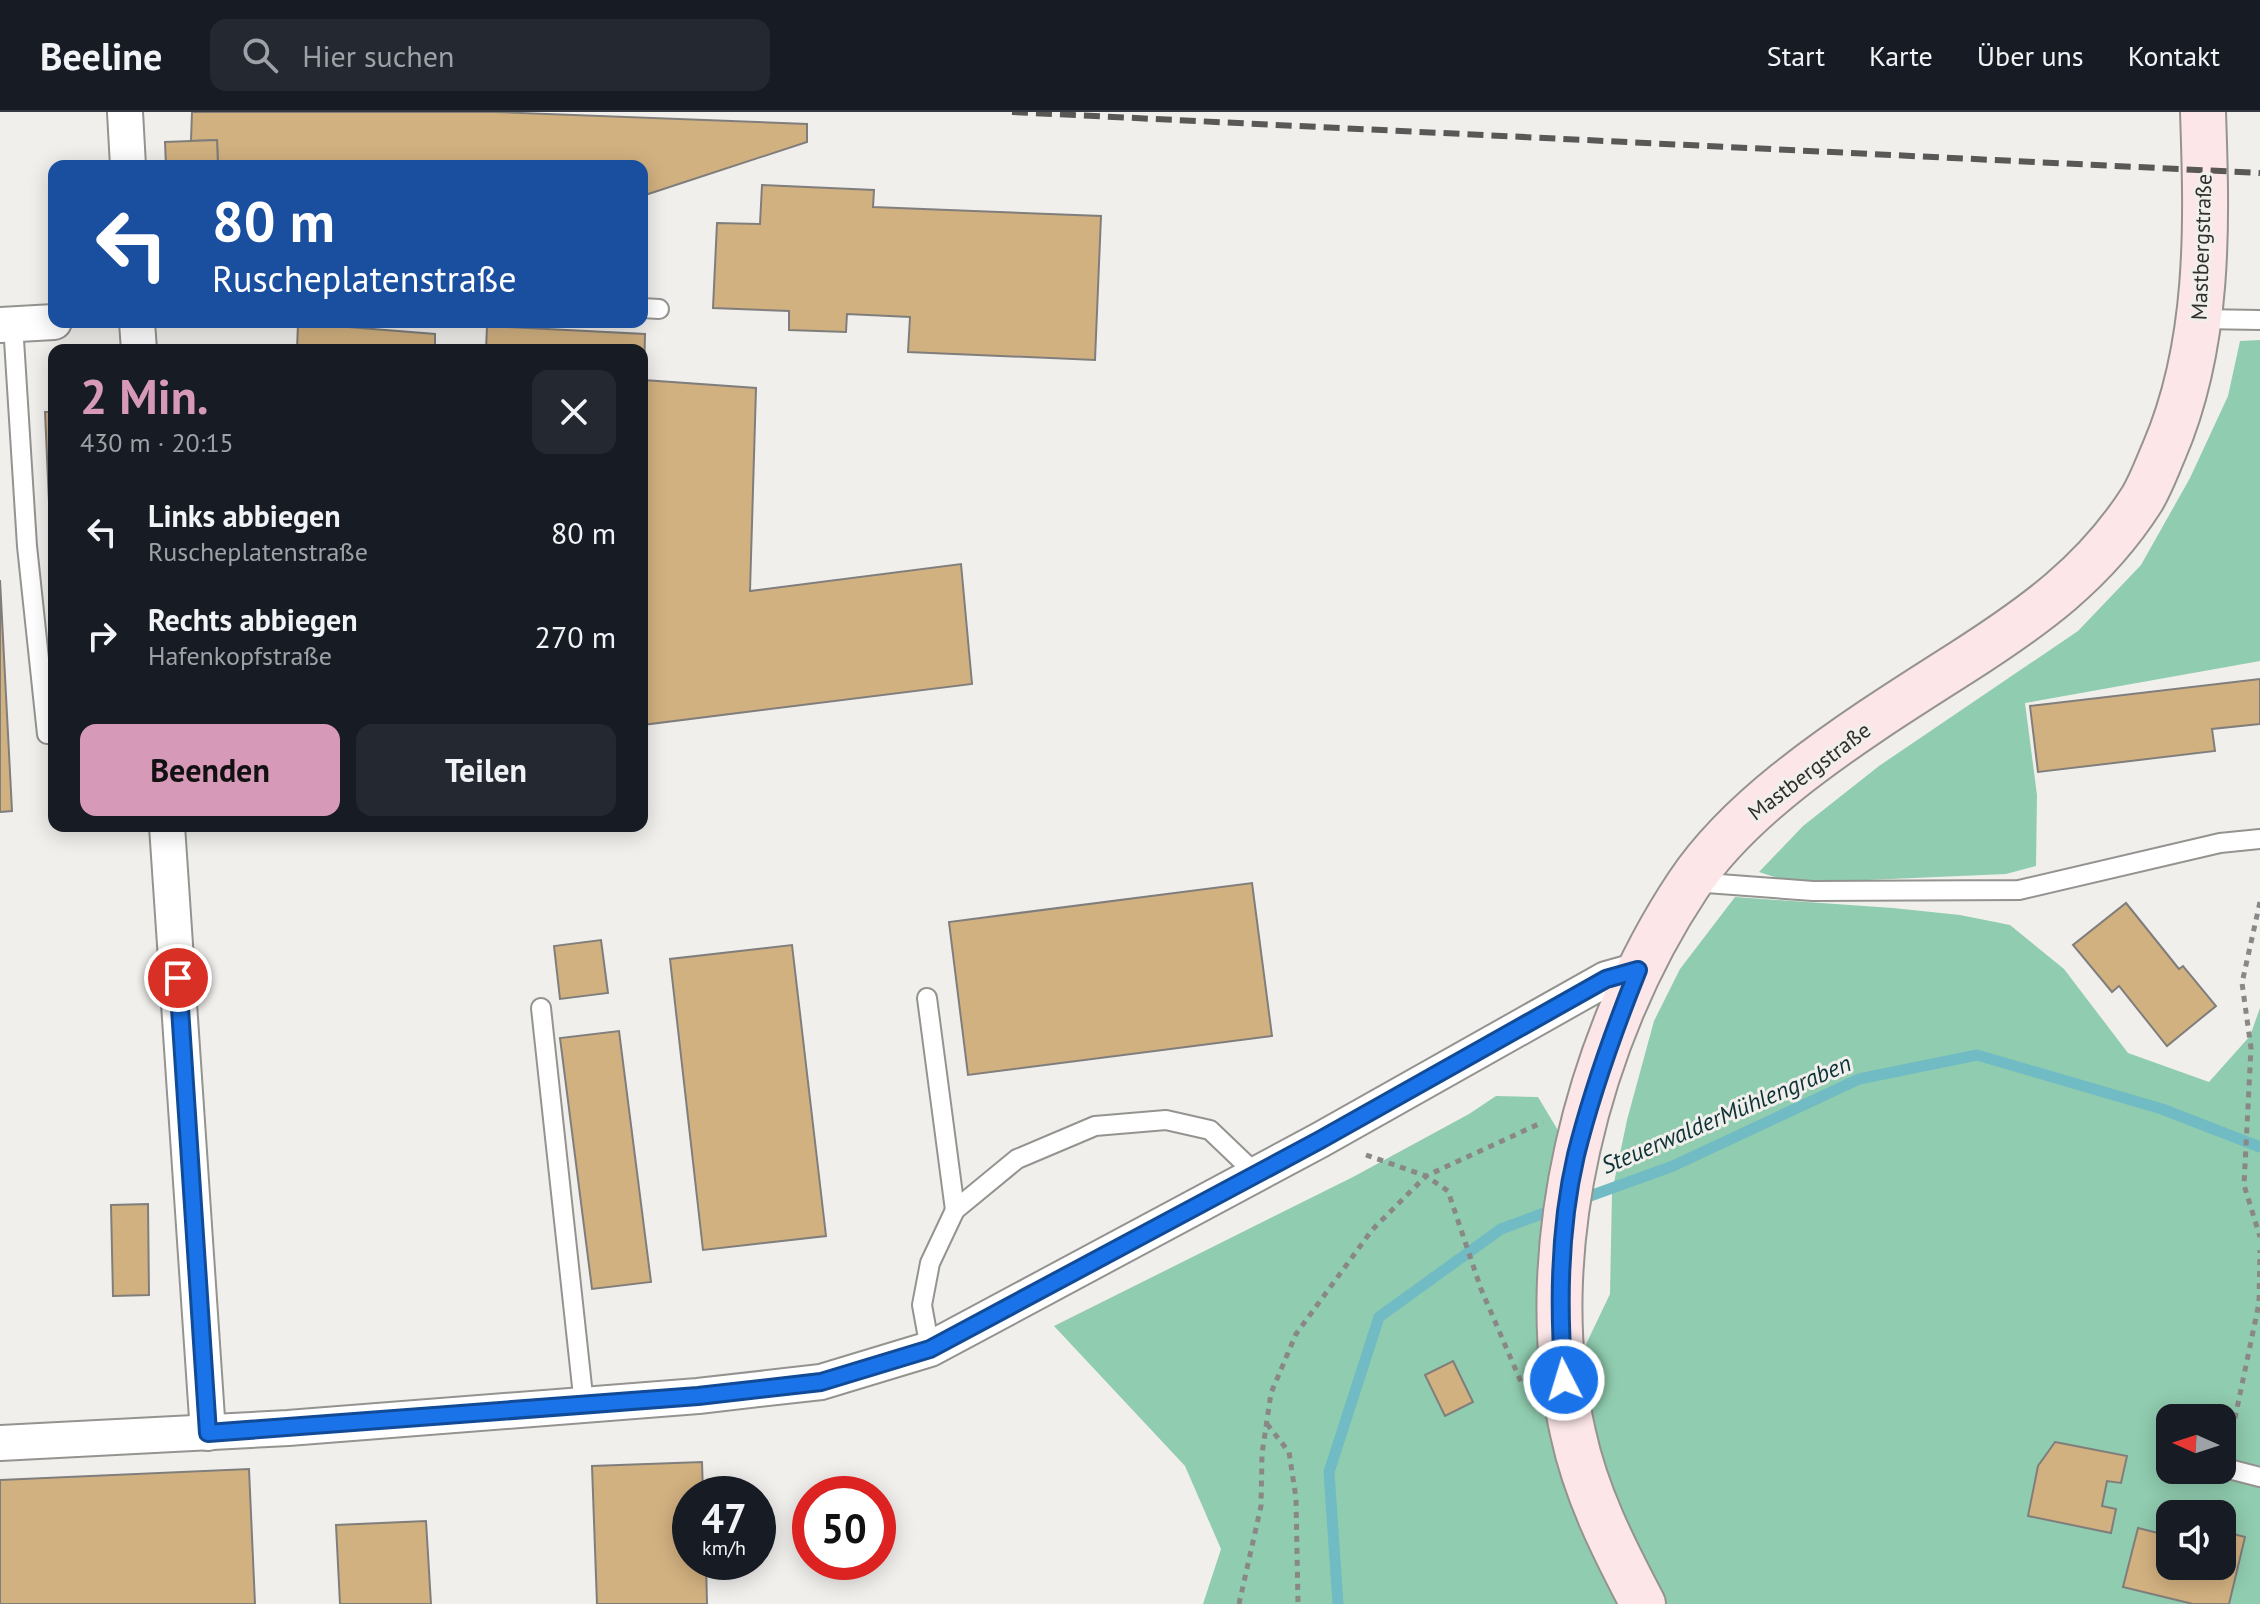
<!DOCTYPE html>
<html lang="de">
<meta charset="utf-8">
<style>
body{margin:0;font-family:"PT Sans",sans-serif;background:#242831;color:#f1f3f6;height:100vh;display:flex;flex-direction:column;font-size:30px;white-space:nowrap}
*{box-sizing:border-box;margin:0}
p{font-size:26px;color:#9ea1a6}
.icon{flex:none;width:44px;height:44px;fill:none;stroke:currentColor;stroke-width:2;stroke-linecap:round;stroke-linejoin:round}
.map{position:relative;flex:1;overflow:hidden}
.side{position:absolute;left:48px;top:232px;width:600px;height:488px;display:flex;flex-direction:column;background:#171b24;border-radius:16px;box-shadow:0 4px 20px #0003}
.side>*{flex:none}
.banner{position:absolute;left:48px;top:48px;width:600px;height:168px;border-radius:16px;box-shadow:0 4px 20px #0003;background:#1a4fa0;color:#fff;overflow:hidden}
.needle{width:52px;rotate:273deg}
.fabs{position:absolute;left:2156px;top:1292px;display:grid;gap:16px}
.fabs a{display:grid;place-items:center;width:80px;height:80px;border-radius:16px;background:#171b24;box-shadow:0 4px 20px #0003;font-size:40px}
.speed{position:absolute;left:672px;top:1364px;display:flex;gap:16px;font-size:40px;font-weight:700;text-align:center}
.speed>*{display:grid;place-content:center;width:104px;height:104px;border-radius:50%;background:#171b24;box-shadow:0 4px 20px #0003;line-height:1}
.speed small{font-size:20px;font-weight:400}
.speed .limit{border:12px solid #d22;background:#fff;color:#111}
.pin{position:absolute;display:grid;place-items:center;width:68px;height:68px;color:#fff;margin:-34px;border:4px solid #fff;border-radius:50%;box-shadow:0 2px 8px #0007}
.me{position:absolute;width:88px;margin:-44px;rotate:355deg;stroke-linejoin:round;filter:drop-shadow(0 0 6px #0008)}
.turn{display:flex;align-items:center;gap:28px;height:168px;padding:0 32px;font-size:36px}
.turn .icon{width:104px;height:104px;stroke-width:2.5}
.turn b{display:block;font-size:56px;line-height:68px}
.round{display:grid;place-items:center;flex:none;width:84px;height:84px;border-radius:16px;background:#242831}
.summary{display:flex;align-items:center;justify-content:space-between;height:136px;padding:0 32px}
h1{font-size:48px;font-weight:600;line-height:60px;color:#d699b7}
.action{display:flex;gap:16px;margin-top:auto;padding:16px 32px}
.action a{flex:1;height:92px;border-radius:16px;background:#d699b7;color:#111;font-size:32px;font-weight:600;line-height:92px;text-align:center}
.action a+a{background:#242831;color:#f1f3f6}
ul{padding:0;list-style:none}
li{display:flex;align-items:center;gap:24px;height:104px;padding:0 32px}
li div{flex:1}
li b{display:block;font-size:30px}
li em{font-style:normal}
header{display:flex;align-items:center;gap:48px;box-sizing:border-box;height:112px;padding:0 40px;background:#171b24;border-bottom:2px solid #363941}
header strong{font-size:38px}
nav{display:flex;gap:44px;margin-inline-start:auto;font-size:28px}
.search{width:560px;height:72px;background:#242831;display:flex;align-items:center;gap:20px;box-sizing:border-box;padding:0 28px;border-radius:16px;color:#9ea1a6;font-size:30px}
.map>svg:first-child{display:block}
</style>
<header>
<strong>Beeline</strong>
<div class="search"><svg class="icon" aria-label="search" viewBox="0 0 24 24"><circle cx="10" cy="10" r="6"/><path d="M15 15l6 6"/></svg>Hier suchen</div>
<nav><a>Start</a><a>Karte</a><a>Über uns</a><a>Kontakt</a></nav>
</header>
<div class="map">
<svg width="2260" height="1492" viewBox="0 0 2260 1492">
<rect width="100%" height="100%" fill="#f1efec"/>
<g fill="#90ccaf" fill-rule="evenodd">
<polygon points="2260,228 2260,549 2025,591 2037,683 2036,754 2006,762 1844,769 1790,770 1759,760 1803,714 1879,654 2078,519 2141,453 2190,366 2228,284 2240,229"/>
<path d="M1735,785L1893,796L1960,803L2010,813L2064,857L2128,941L2209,970L2250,924L2260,896V1492H1203L1221,1437L1185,1354L1054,1214L1353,1065L1469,1002L1496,984L1538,985L1565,1030L1558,1291L1610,1182L1612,1080L1627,1008L1654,909L1680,857ZM2170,1306H2222V1358H2170ZM2170,1402H2222V1454H2170Z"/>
</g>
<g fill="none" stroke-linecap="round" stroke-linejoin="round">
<g stroke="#70bbc4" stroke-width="11">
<polyline points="1579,1088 1673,1054 1859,967 1977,943 2162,997 2260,1035"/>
<polyline points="1338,1492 1329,1360 1379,1205 1501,1117 1555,1097"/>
</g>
</g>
<g fill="#d2b180" stroke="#807e7c" stroke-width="2">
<polygon points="192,0 495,0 807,12 807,30 642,84 642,54 218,54 217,28 191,29"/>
<polygon points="217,28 218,54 166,54 165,30"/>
<polygon points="762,73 874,78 873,95 1101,104 1095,248 908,240 910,205 847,202 846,220 789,218 789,199 713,196 717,111 760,112"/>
<polygon points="298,211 435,222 435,238 297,238"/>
<polygon points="487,214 645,222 644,268 756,276 750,479 961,452 972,572 642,613 642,238 486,238"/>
<polygon points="45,300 54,300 54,412 50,412"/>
<polygon points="0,468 12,699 0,700"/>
<polygon points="2260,567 2260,612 2212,617 2215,639 2038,660 2030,594"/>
<polygon points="1252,771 1272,924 968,963 949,810"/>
<polygon points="2126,791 2179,857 2183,854 2216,894 2167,934 2119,874 2112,880 2073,833"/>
<polygon points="601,828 608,881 560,887 554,834"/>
<polygon points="792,833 826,1124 703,1138 670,847"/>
<polygon points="619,919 651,1170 592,1177 560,926"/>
<polygon points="148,1092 149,1183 113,1184 111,1093"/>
<polygon points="1453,1249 1473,1290 1445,1304 1425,1263"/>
<polygon points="2055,1330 2127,1344 2121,1371 2107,1369 2102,1394 2116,1397 2111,1421 2028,1404 2038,1354"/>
<polygon points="702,1350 703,1382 690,1382 690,1450 706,1450 707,1492 597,1492 592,1354"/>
<polygon points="249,1357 255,1492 0,1492 0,1368"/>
<polygon points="426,1409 431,1492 340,1492 336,1413"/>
<polygon points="2138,1416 2170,1424 2170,1454 2222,1454 2222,1419 2245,1425 2229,1492 2193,1492 2123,1475"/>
</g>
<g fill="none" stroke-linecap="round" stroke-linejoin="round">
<defs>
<g id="lane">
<polyline points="642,196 659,197"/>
<polyline points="2200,207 2260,208"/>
<polyline points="13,212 27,434 47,622"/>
<polyline points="1693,770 1813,779 2019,778 2220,731 2260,727"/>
<polyline points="927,886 955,1098"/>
<polyline points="541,896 584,1293"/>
<polyline points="930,1237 922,1193 930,1151 955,1098 1017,1047 1095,1014 1166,1008 1210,1018 1256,1062"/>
<polyline points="2225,1356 2260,1365"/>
</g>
<g id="street">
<polyline points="125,0 128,54"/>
<polyline points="137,210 139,238"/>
<polyline points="0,213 54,210"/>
<polyline points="167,714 208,1321"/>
<polyline points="0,1331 288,1316 698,1284 821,1270 930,1237 1320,1028 1606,867 1638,858"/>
</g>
<path id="secondary" d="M1643,1492C1614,1437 1586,1382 1573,1321C1532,1142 1588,923 1688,773C1714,734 1750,700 1786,671C1841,627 1901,589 1961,551C2033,505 2095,461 2142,387C2151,372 2157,355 2164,339C2210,232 2207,114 2203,0"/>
</defs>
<use href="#lane" stroke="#959390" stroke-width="22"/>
<use href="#street" stroke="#959390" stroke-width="38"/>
<use href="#secondary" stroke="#959390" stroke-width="48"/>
<g stroke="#8a8886" stroke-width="5" stroke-dasharray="6 6" stroke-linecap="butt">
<polyline points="2260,790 2242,871 2251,936 2244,1073 2260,1125"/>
<polyline points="1366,1043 1426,1064 1448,1079 1481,1177 1521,1270"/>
<polyline points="1267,1312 1289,1340 1296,1386 1298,1492"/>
<polyline points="2230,1330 2259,1191 2260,1138"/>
<polyline points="1239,1492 1261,1394 1262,1342 1271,1281 1296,1222 1372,1118 1426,1064 1543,1010"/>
</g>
<use href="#lane" stroke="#fff" stroke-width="18"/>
<use href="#street" stroke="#fff" stroke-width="34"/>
<use href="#secondary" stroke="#fce6e7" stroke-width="44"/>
<polyline stroke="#595856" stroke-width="6" stroke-dasharray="16 8" stroke-linecap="butt" points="1012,0 2260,61"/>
</g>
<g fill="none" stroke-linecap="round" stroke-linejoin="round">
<defs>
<path id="route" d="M178,866L208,1321L698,1284L821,1270L930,1237L1320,1028L1606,867L1638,858C1614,918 1592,979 1576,1043C1559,1116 1558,1194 1564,1268"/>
</defs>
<use href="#route" stroke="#114b97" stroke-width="20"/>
<use href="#route" stroke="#1a73e8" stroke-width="14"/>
</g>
<g text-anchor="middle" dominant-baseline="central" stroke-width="6" stroke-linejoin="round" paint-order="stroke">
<g font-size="22" fill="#302f2e" stroke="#f1efec">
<text transform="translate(2201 135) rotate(-88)">Mastbergstraße</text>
<text transform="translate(1809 659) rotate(-37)">Mastbergstraße</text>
</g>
<g font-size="24" font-style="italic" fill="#0c3236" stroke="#f1efec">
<text transform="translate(1726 1002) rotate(-23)">SteuerwalderMühlengraben</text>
</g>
</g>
</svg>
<div class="fabs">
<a><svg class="needle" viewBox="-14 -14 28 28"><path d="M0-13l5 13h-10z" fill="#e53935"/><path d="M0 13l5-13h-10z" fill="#9ea1a6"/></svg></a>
<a><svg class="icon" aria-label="sound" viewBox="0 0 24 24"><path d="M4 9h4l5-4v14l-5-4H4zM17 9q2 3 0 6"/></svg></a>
</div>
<div class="speed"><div>47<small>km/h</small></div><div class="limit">50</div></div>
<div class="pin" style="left:178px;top:866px;background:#d93025"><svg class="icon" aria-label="arrive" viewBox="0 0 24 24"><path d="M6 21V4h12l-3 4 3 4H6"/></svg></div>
<svg class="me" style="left:1564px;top:1268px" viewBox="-20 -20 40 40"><circle r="17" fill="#1a73e8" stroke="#fff" stroke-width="3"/><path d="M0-11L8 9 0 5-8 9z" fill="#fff"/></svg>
<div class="banner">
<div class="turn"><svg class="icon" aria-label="left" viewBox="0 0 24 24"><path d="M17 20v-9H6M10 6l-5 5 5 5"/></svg><div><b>80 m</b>Ruscheplatenstraße</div></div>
</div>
<section class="side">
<div class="summary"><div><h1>2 Min.</h1><p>430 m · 20:15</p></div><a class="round"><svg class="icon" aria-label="close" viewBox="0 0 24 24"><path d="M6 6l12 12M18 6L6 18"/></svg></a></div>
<ul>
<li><svg class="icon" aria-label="left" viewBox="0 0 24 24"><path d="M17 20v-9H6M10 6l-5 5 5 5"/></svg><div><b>Links abbiegen</b><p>Ruscheplatenstraße</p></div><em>80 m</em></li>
<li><svg class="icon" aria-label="right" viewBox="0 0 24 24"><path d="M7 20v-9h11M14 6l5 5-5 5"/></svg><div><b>Rechts abbiegen</b><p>Hafenkopfstraße</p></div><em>270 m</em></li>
</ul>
<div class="action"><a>Beenden</a><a>Teilen</a></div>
</section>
</div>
